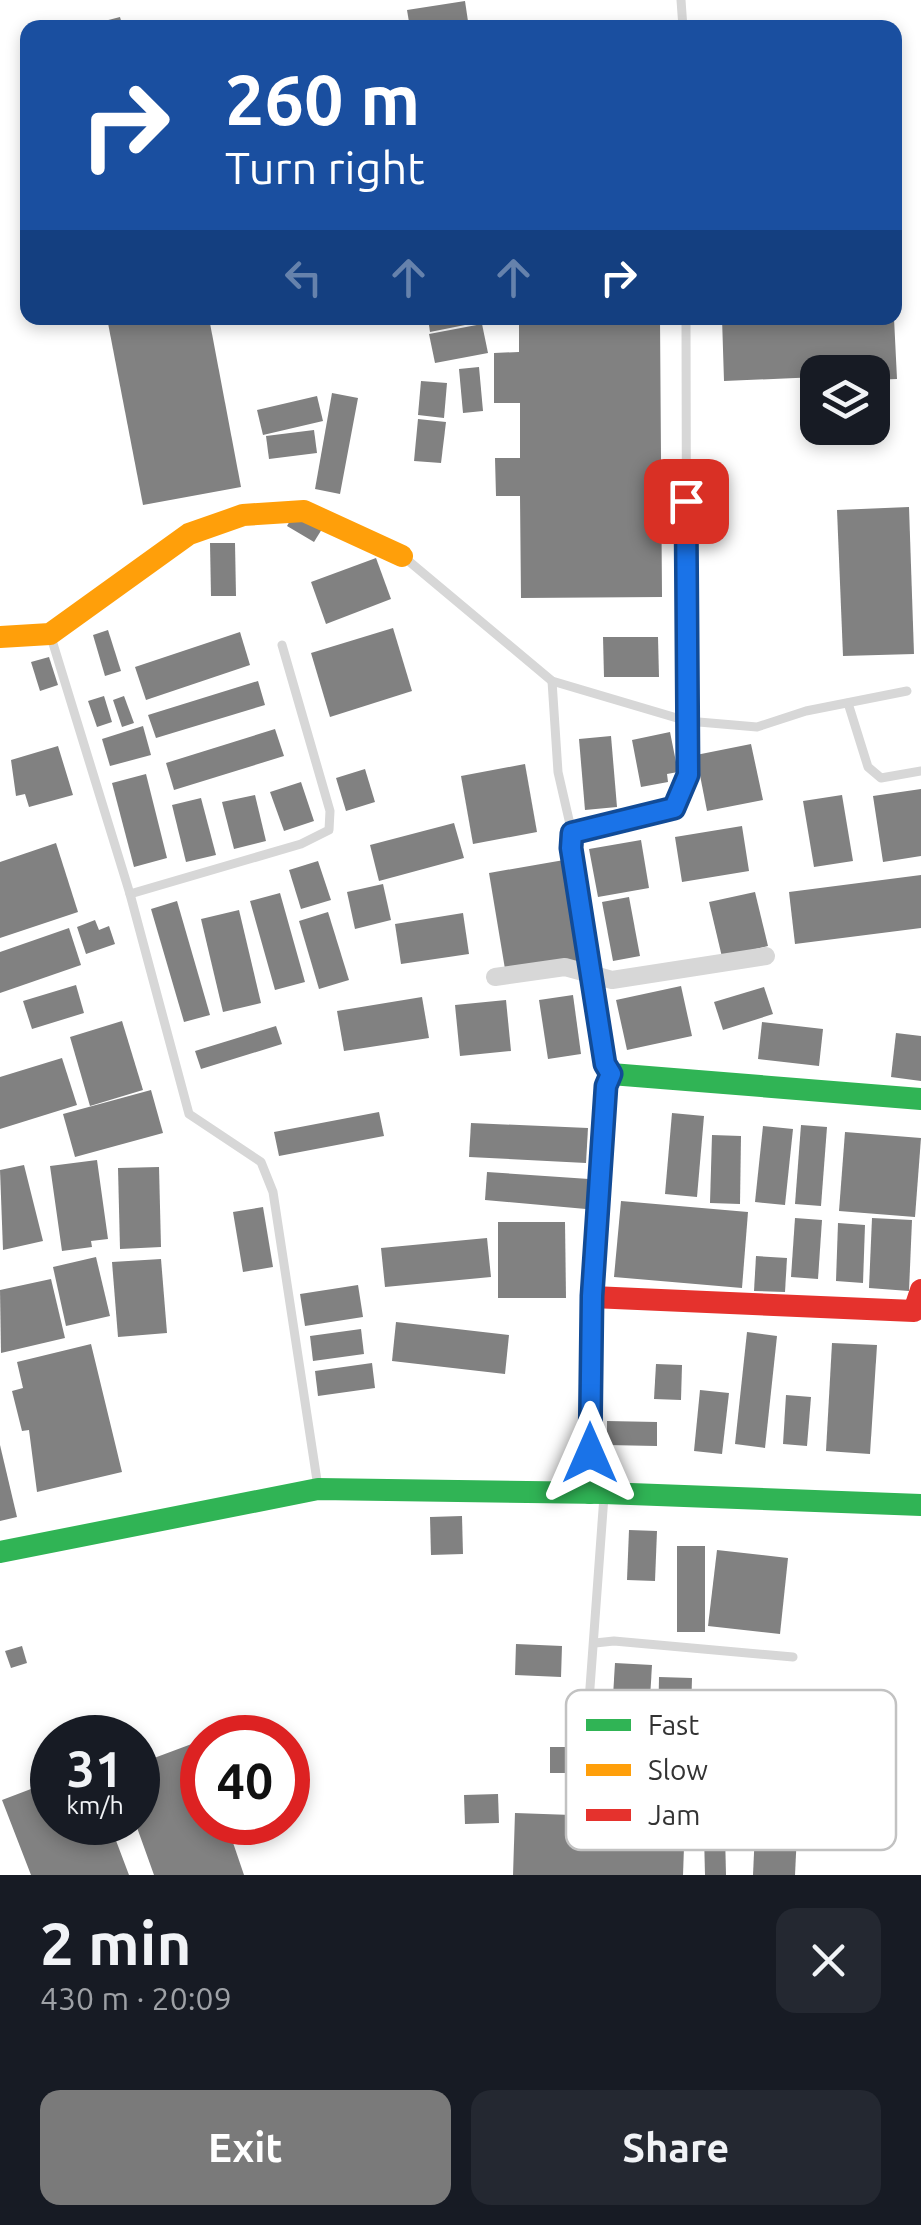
<!DOCTYPE html>
<meta charset="utf-8">
<style>
body{margin:0;font-family:Ubuntu,sans-serif;background:#242831;color:#f1f3f6;height:100vh;display:flex;flex-direction:column;font-size:38px;white-space:nowrap}
*{box-sizing:border-box;margin:0}
p{font-size:32px;color:#9ea1a6}
.icon{flex:none;width:55px;height:55px;fill:none;stroke:currentColor;stroke-width:2;stroke-linecap:round;stroke-linejoin:round}
.map{position:relative;height:1875px;overflow:hidden}
.sheet{display:flex;flex-direction:column;background:#171b24;flex:1}
.sheet>*{flex:none}
.hud{position:absolute;left:20px;top:20px;width:882px;height:305px;border-radius:20px;box-shadow:0 5px 15px #0003;background:#1a4fa0;color:#fff;overflow:hidden}
.buttons{position:absolute;left:800px;top:355px;display:grid;gap:20px}
.buttons a{display:grid;place-items:center;width:90px;height:90px;border-radius:20px;background:#171b24;box-shadow:0 5px 15px #0003;font-size:50px}
.speed{position:absolute;left:30px;top:1715px;display:flex;gap:20px;font-size:50px;font-weight:700;text-align:center}
.speed>*{display:grid;place-content:center;width:130px;height:130px;border-radius:50%;background:#171b24;box-shadow:0 5px 15px #0003;line-height:1}
.speed small{font-size:25px;font-weight:400}
.speed .limit{border:15px solid #d22;background:#fff;color:#111}
.pin{position:absolute;display:grid;place-items:center;width:85px;height:85px;color:#fff;margin:-42px;border-radius:20px;box-shadow:0 5px 15px #0006}
.me{position:absolute;width:110px;margin:-55px;rotate:0deg;stroke-linejoin:round;filter:drop-shadow(0 0 8px #0008)}
.turn{display:flex;align-items:center;gap:35px;height:210px;padding:0 40px;font-size:45px}
.turn .icon{width:130px;height:130px;stroke-width:2.5}
.turn b{display:block;font-size:70px;line-height:85px}
.lanes{display:flex;align-items:center;height:95px;padding:0 40px;background:#0003;justify-content:center;gap:50px;direction:ltr}
.lanes .off{opacity:.35}
.round{display:grid;place-items:center;flex:none;width:105px;height:105px;border-radius:20px;background:#242831}
.head{display:flex;align-items:center;justify-content:space-between;height:170px;padding:0 40px}
h1{font-size:60px;font-weight:600;line-height:75px}
.button{display:flex;gap:20px;margin-top:auto;padding:20px 40px}
.button a{flex:1;height:115px;border-radius:20px;background:#7a7a7a;color:#fff;font-size:40px;font-weight:600;line-height:115px;text-align:center}
.button a+a{background:#242831;color:#f1f3f6}
.map>svg:first-child{display:block}
</style>
<div class="map">
<svg width="921" height="1875" viewBox="0 0 921 1875">
<rect width="100%" height="100%" fill="#fff"/>
<g fill="#818181">
<polygon points="465,1 469,28 410,28 407,10"/>
<polygon points="120,17 123,28 85,28 85,26"/>
<polygon points="107,318 209,318 241,487 143,505"/>
<polygon points="428,318 480,318 480,322 430,332"/>
<polygon points="519,318 660,318 662,597 521,598 520,496 496,496 495,458 520,458 520,403 494,403 494,353 519,352"/>
<polygon points="722,318 894,318 897,379 872,380 872,372 818,372 818,377 724,381"/>
<polygon points="482,324 488,353 435,363 429,334"/>
<polygon points="479,367 483,411 463,413 459,369"/>
<polygon points="421,381 447,383 444,418 418,415"/>
<polygon points="332,393 358,398 340,494 315,489"/>
<polygon points="317,396 323,421 263,435 257,410"/>
<polygon points="418,419 446,422 441,463 414,461"/>
<polygon points="314,430 317,453 269,459 266,436"/>
<polygon points="909,507 914,654 843,656 837,510"/>
<polygon points="295,512 322,529 314,542 287,526"/>
<polygon points="210,543 235,543 236,596 211,596"/>
<polygon points="376,558 391,599 326,624 311,582"/>
<polygon points="393,628 412,691 330,717 311,653"/>
<polygon points="108,630 121,671 105,676 93,635"/>
<polygon points="240,632 250,665 146,700 135,667"/>
<polygon points="603,637 658,637 659,677 604,677"/>
<polygon points="49,657 58,685 40,691 31,662"/>
<polygon points="258,681 265,705 156,738 148,715"/>
<polygon points="104,696 112,722 97,727 88,701"/>
<polygon points="124,696 134,723 122,727 113,700"/>
<polygon points="143,726 151,755 110,766 102,739"/>
<polygon points="275,729 284,756 174,790 166,763"/>
<polygon points="670,732 678,772 667,774 668,782 641,787 632,740"/>
<polygon points="611,736 617,807 585,810 579,739"/>
<polygon points="751,744 763,800 707,811 696,755"/>
<polygon points="58,746 73,795 29,807 25,794 16,796 11,760"/>
<polygon points="525,764 537,832 473,844 461,776"/>
<polygon points="365,769 375,802 346,811 336,778"/>
<polygon points="146,774 167,858 134,867 112,783"/>
<polygon points="301,782 314,821 284,831 270,792"/>
<polygon points="921,789 921,856 883,862 873,796"/>
<polygon points="255,795 266,841 234,849 222,802"/>
<polygon points="842,795 853,861 814,867 803,801"/>
<polygon points="201,798 216,855 186,862 172,805"/>
<polygon points="454,823 464,858 379,881 370,845"/>
<polygon points="742,826 749,871 682,882 675,837"/>
<polygon points="641,840 649,888 598,897 589,849"/>
<polygon points="56,843 78,912 0,938 0,862"/>
<polygon points="564,860 581,962 506,975 489,873"/>
<polygon points="318,861 331,900 301,909 289,870"/>
<polygon points="921,875 921,928 795,944 789,892"/>
<polygon points="383,884 391,920 355,929 347,892"/>
<polygon points="755,892 768,946 722,957 709,902"/>
<polygon points="280,893 305,982 275,990 250,901"/>
<polygon points="629,897 640,956 613,961 602,902"/>
<polygon points="177,901 210,1015 184,1022 151,909"/>
<polygon points="239,910 261,1003 223,1012 201,919"/>
<polygon points="328,912 349,980 319,989 299,921"/>
<polygon points="463,913 469,954 401,964 395,924"/>
<polygon points="95,920 99,930 109,926 115,944 86,954 77,927"/>
<polygon points="69,928 81,965 0,993 0,952"/>
<polygon points="76,985 84,1013 32,1029 23,1001"/>
<polygon points="681,986 692,1036 627,1050 616,1000"/>
<polygon points="764,987 773,1014 723,1030 714,1002"/>
<polygon points="573,995 581,1054 548,1059 539,1000"/>
<polygon points="422,997 429,1038 344,1051 337,1011"/>
<polygon points="506,1000 511,1051 460,1056 455,1005"/>
<polygon points="122,1021 143,1090 90,1106 70,1037"/>
<polygon points="762,1022 823,1029 819,1066 758,1059"/>
<polygon points="276,1026 282,1044 201,1069 195,1051"/>
<polygon points="896,1033 921,1036 921,1081 891,1077"/>
<polygon points="62,1058 77,1105 0,1129 0,1077"/>
<polygon points="151,1090 163,1133 75,1157 63,1114"/>
<polygon points="379,1112 384,1136 279,1156 274,1132"/>
<polygon points="672,1113 704,1116 697,1197 665,1194"/>
<polygon points="471,1123 588,1128 586,1163 469,1157"/>
<polygon points="801,1125 827,1127 821,1206 795,1204"/>
<polygon points="763,1126 793,1129 785,1205 755,1202"/>
<polygon points="845,1132 921,1138 915,1217 839,1211"/>
<polygon points="712,1135 741,1136 740,1204 710,1203"/>
<polygon points="97,1160 108,1239 91,1241 92,1247 62,1251 50,1166"/>
<polygon points="24,1165 43,1241 3,1250 0,1170"/>
<polygon points="159,1167 161,1247 120,1249 118,1168"/>
<polygon points="487,1172 589,1179 586,1209 485,1200"/>
<polygon points="621,1201 748,1212 742,1288 614,1277"/>
<polygon points="263,1207 273,1267 243,1272 233,1212"/>
<polygon points="795,1218 822,1220 818,1279 791,1277"/>
<polygon points="872,1218 912,1220 909,1291 869,1288"/>
<polygon points="498,1222 565,1222 566,1298 498,1298"/>
<polygon points="838,1223 865,1225 863,1283 836,1281"/>
<polygon points="487,1238 491,1277 385,1287 381,1248"/>
<polygon points="756,1256 787,1258 785,1292 754,1291"/>
<polygon points="96,1257 110,1316 66,1326 53,1267"/>
<polygon points="161,1259 167,1333 118,1337 112,1262"/>
<polygon points="51,1279 65,1338 1,1353 0,1290"/>
<polygon points="358,1285 363,1317 305,1326 300,1294"/>
<polygon points="396,1322 509,1335 505,1374 392,1361"/>
<polygon points="361,1329 364,1354 313,1361 310,1336"/>
<polygon points="747,1332 777,1336 765,1448 735,1444"/>
<polygon points="832,1343 877,1345 870,1454 826,1451"/>
<polygon points="91,1344 122,1472 37,1492 29,1430 22,1431 12,1391 23,1388 17,1362"/>
<polygon points="372,1363 375,1388 318,1396 315,1371"/>
<polygon points="656,1364 682,1365 681,1400 654,1399"/>
<polygon points="700,1390 729,1393 722,1454 694,1451"/>
<polygon points="786,1395 811,1397 807,1446 783,1444"/>
<polygon points="607,1421 657,1422 657,1446 607,1445"/>
<polygon points="0,1445 17,1517 0,1521"/>
<polygon points="462,1516 463,1554 431,1555 430,1517"/>
<polygon points="629,1530 657,1531 655,1581 627,1580"/>
<rect x="677" y="1546" width="28" height="86"/>
<polygon points="717,1550 788,1558 780,1634 708,1626"/>
<polygon points="516,1644 562,1646 561,1677 515,1675"/>
<polygon points="22,1646 27,1663 11,1668 5,1651"/>
<polygon points="615,1663 652,1665 648,1732 611,1729"/>
<polygon points="659,1677 692,1678 689,1786 657,1785"/>
<polygon points="197,1742 202,1758 202,1822 226,1822 244,1875 154,1875 135,1822 138,1764"/>
<rect x="550" y="1747" width="16" height="26"/>
<polygon points="52,1781 52,1822 109,1822 129,1875 31,1875 2,1800"/>
<polygon points="498,1794 499,1823 465,1824 464,1795"/>
<polygon points="515,1813 685,1819 683,1875 513,1875"/>
<polygon points="755,1831 797,1833 795,1875 753,1875"/>
<polygon points="725,1834 726,1875 705,1875 704,1835"/>
</g>
<g fill="none" stroke-linecap="round" stroke-linejoin="round">
<g stroke="#d7d7d7" stroke-width="9">
<polyline points="681,0 683,28"/>
<polyline points="405,558 552,681 687,721 757,727 806,711 907,691"/>
<polyline points="51,637 130,894 189,1114 261,1162 273,1192 318,1487"/>
<polyline points="552,681 558,772 572,833 571,848 605,1064 610,1073"/>
<polyline points="848,703 868,767 881,778 921,771"/>
<polyline points="572,833 673,808 687,775 686,318"/>
<polyline points="130,894 301,844 329,830 330,811 282,645"/>
<polyline points="595,1643 614,1641 793,1657"/>
<polyline points="583,1783 604,1496"/>
</g>
<polyline stroke="#d7d7d7" stroke-width="18" points="495,977 565,967 612,980 766,956"/>
<g stroke="#30b455" stroke-width="22">
<polyline points="590,1493 592,1297 606,1085 611,1074 921,1099"/>
<polyline points="0,1552 318,1489 604,1493 921,1505"/>
</g>
<polyline stroke="#ff9f0a" stroke-width="22" points="0,637 50,634 189,534 243,515 304,511 402,556"/>
<polyline stroke="#e5322d" stroke-width="22" points="592,1297 914,1311 921,1290"/>
</g>
<g fill="none" stroke-linecap="round" stroke-linejoin="round">
<defs>
<polyline id="route" points="590,1453 592,1296 606,1086 611,1074 605,1064 571,848 572,833 674,808 688,775 686,501"/>
</defs>
<use href="#route" stroke="#114b97" stroke-width="25"/>
<use href="#route" stroke="#1a73e8" stroke-width="18"/>
</g>
<rect x="566" y="1690" width="330" height="160" rx="15" fill="#fff" stroke="#c2c2c2" stroke-width="2.5"/>
<rect x="586" y="1719" width="45" height="12" fill="#30b455"/>
<rect x="586" y="1764" width="45" height="12" fill="#ff9f0a"/>
<rect x="586" y="1809" width="45" height="12" fill="#e5322d"/>
<g font-size="28" fill="#333">
<text x="648" y="1735">Fast</text>
<text x="648" y="1780">Slow</text>
<text x="648" y="1825">Jam</text>
</g>
</svg>
<div class="buttons">
<a><svg class="icon" aria-label="layers" viewBox="0 0 24 24"><path d="M12 4l9 5-9 5-9-5zM3 14l9 5 9-5"/></svg></a>
</div>
<div class="speed"><div>31<small>km/h</small></div><div class="limit">40</div></div>
<div class="pin" style="left:686px;top:501px;background:#d93025"><svg class="icon" aria-label="arrive" viewBox="0 0 24 24"><path d="M6 21V4h12l-3 4 3 4H6"/></svg></div>
<svg class="me" style="left:590px;top:1453px" viewBox="-20 -20 40 40"><path d="M0-17L14 15 0 8-14 15z" fill="#1a73e8" stroke="#fff" stroke-width="4"/></svg>
<div class="hud">
<div class="turn"><svg class="icon" aria-label="right" viewBox="0 0 24 24"><path d="M7 20v-9h11M14 6l5 5-5 5"/></svg><div><b>260 m</b>Turn right</div></div>
<div class="lanes"><svg class="icon off" aria-label="left" viewBox="0 0 24 24"><path d="M17 20v-9H6M10 6l-5 5 5 5"/></svg><svg class="icon off" aria-label="ahead" viewBox="0 0 24 24"><path d="M12 20V5M6 11l6-6 6 6"/></svg><svg class="icon off" aria-label="ahead" viewBox="0 0 24 24"><path d="M12 20V5M6 11l6-6 6 6"/></svg><svg class="icon" aria-label="right" viewBox="0 0 24 24"><path d="M7 20v-9h11M14 6l5 5-5 5"/></svg></div>
</div>
</div>
<section class="sheet">
<div class="head"><div><h1>2 min</h1><p>430 m · 20:09</p></div><a class="round"><svg class="icon" aria-label="close" viewBox="0 0 24 24"><path d="M6 6l12 12M18 6L6 18"/></svg></a></div>
<div class="button"><a>Exit</a><a>Share</a></div>
</section>
